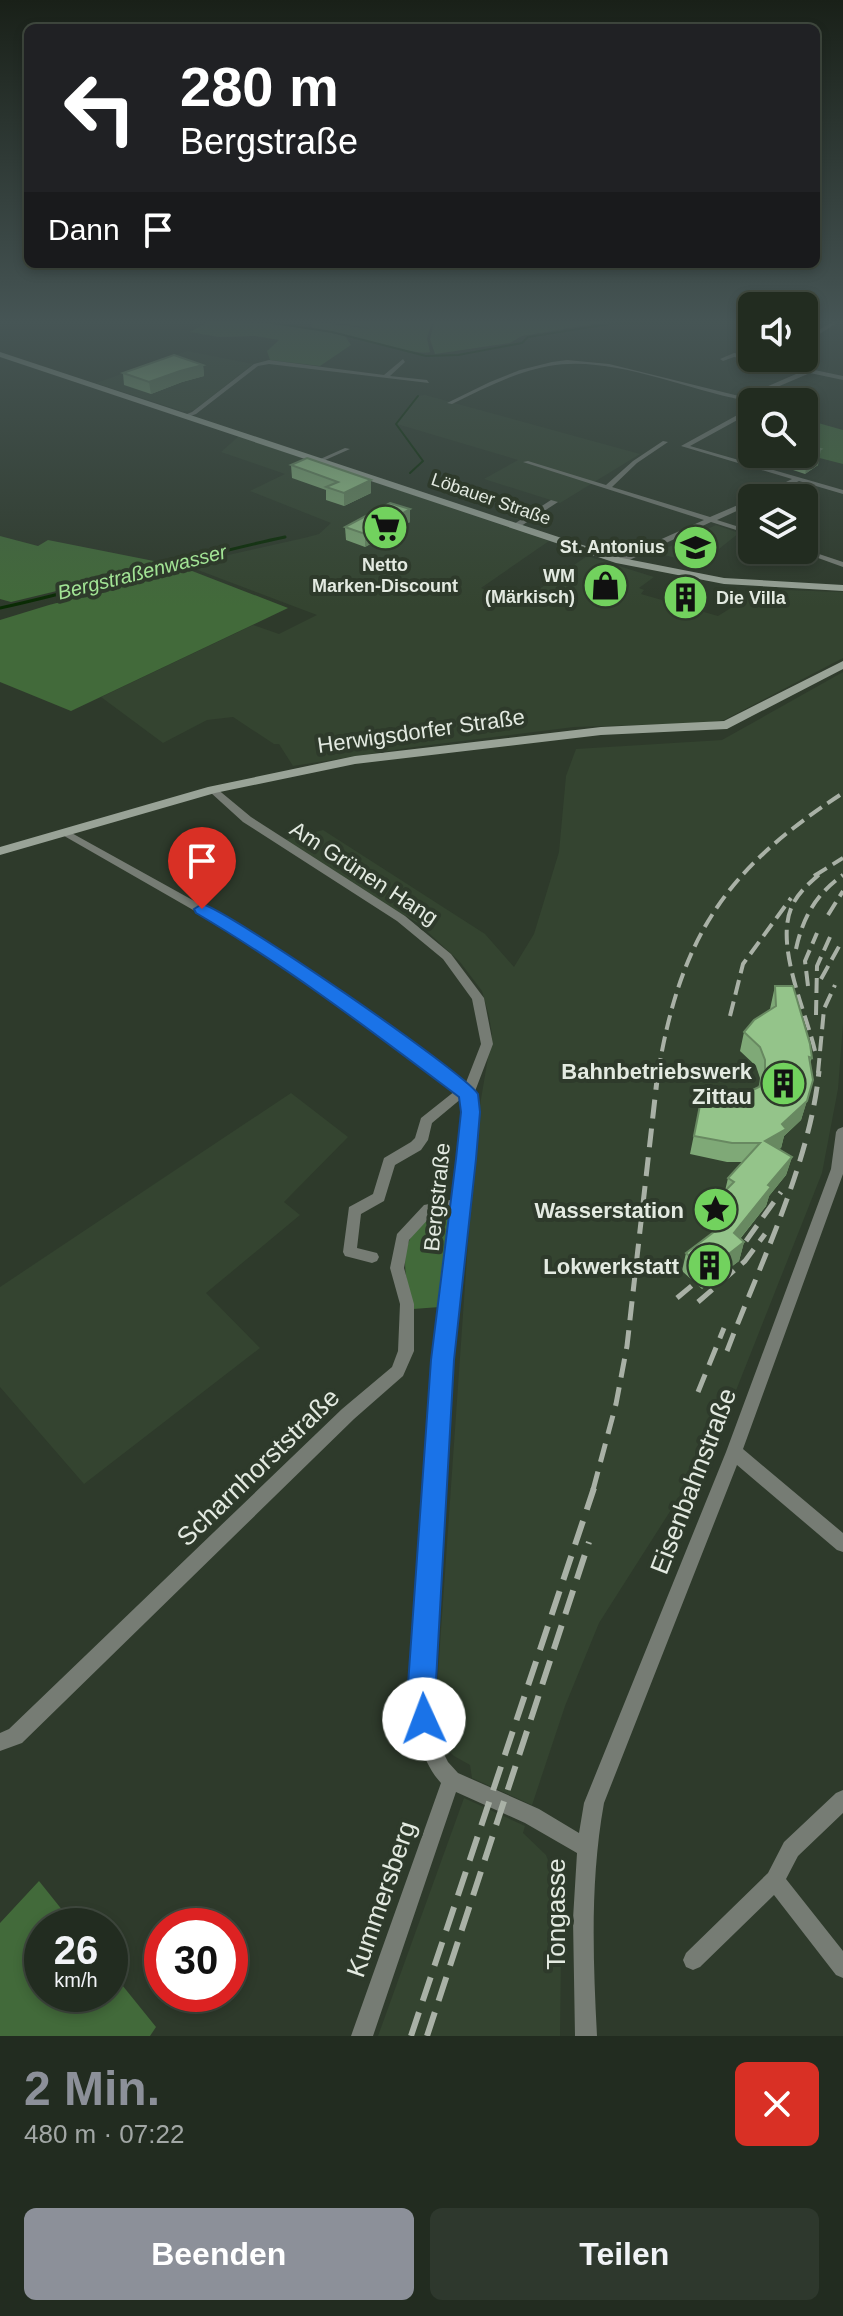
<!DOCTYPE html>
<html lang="de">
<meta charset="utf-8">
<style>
body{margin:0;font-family:Arial,sans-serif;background:#2e382d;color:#f1f3f6;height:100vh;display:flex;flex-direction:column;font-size:30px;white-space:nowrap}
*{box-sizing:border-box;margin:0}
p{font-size:26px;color:#a2a7a5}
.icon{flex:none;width:44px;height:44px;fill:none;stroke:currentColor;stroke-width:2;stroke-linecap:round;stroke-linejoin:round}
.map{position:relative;height:2036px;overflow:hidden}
.panel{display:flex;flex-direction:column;background:#222c20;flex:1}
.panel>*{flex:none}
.top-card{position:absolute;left:24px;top:24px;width:796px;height:244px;border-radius:12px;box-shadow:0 4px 12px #0003,0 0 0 2px #3f483e;background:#202124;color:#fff;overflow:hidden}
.controls{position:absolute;left:738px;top:292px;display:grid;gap:16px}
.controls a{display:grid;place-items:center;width:80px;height:80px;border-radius:12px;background:#222c20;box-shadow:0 4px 12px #0003,0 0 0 2px #3f483e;font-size:40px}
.speed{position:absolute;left:24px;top:1908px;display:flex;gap:16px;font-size:40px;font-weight:700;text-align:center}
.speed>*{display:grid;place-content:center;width:104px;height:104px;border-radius:50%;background:#222c20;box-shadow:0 4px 12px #0003,0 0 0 2px #3f483e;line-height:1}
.speed small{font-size:20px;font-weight:400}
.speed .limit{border:12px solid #d22;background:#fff;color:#111}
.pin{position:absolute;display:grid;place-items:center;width:68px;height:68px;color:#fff;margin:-82px -34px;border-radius:50% 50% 50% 0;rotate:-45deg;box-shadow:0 0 8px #0007}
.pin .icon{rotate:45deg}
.me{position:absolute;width:88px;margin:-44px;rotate:358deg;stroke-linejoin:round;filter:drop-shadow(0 0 6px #0008)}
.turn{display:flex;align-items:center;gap:28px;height:168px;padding:0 24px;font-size:36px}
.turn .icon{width:104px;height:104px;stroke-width:2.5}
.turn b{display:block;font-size:56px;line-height:68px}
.then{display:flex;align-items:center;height:76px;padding:0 24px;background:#0003;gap:16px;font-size:30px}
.round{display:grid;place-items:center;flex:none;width:84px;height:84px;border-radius:12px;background:#2e382d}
.overview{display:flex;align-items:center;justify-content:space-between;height:136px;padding:0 24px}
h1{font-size:48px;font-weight:800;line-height:60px;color:#8c9099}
.action{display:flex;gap:16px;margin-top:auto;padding:16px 24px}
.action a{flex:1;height:92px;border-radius:12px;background:#8c9099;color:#fff;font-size:32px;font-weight:800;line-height:92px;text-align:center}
.action a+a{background:#2e382d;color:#f1f3f6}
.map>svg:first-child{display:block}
</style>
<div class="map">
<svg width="843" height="2036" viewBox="0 0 843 2036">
<rect width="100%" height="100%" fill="#2e3a2b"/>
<g fill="#344430">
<polygon points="187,351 253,364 194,410 182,411 96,383"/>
<polygon points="425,395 640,454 560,503 484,479 518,460 397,424 418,396"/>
<polygon points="239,436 549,541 481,588 519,603 587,556 654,577 639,588 644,590 641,594 718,616 742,601 753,589 843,592 843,658 724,720 704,723 574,727 414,747 293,766 279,744 274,744 233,717 207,720 163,743 101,697 253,625 279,634 317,615 190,567 193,563 304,538 319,534 331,523 250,491 285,474 221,452"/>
<polygon points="716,525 739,533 700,564 656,553"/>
<polygon points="843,672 843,1024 838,1089 822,1173 718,1436 599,1623 565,1706 532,1805 472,1778 470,1765 454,1756 441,1743 436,1702 472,1185 480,1105 492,1034 489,1016 482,991 460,962 418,923 276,842 323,830 485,934 514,967 534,934 559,852 566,776 576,749 722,740"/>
<polygon points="291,1093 348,1137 284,1202 300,1215 206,1293 260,1348 84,1484 0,1387 0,1287"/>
<polygon points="464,1798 525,1826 523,1833 546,1855 561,1896 561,1931 551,1930 551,1955 561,1956 560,2036 378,2036"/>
</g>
<g fill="#426a3a">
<path d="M208,322C254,322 300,324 345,336L351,345L320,366L270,360L267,351L279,340L255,336L219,337L190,332Z"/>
<path d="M314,322L372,329L336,322H432L427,338L430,352C417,357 335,331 311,327Z"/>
<polygon points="434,322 605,322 522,336 510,343 435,354 430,339"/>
<polygon points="804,419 843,430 843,464 804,454"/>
<polygon points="0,536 38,546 48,540 169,564 11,602 0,599"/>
<polygon points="187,569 288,608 71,711 0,682 0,620 49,605"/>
<path d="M438,1213L450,1219L440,1307L413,1309C403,1270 395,1234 438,1213Z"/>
<polygon points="39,1881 75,1926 42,1926 42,1994 110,1994 110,1970 156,2027 150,2036 0,2036 0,1923"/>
</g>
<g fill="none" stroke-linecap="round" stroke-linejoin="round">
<g stroke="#092b03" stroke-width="2">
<polyline points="266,322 332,332 426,356 458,355 522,343 528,337 616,323 750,322"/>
<polyline points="410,473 423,461 396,424 418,396"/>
</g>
<path stroke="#092b03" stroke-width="3" d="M0,608C96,587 189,557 285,537"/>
<g fill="#767c74" fill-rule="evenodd">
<polygon points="832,322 838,322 804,344 804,339"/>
<path d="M734,353L843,376V380L810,373L749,399L754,402H752V405L742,400C682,388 610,355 549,366C515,372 483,389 452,404L447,403L490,382L520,370L552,362L567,360L609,364L743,397L803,371L734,357L723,361L720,359Z"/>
<polygon points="403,359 405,362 390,376 427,380 429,383 269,364 258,366 196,414 185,418 182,416 192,412 254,364 269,360 384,375"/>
<polygon points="752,407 752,412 690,446 843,490 843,494 799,481 764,498 754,498 792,479 681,446"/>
<polygon points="663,441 668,442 637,463 612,487 710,517 752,499 752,504 717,520 752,531 752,535 711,522 623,563 617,563 617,559 704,520 523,462 528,461 606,485 633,461"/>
<polygon points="345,448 350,449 323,461 318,460"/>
<polygon points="551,500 558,502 518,528 511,526"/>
<polygon points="804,549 843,562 843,567 796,550"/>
<path d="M213,787L216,788L251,817L405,916L451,954L484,998L493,1044L474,1094L477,1112L451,1360L430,1699L436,1738L448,1762L458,1773L539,1809L579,1833L584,1803L726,1452L831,1169L836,1132L838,1129L843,1127V1174L743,1449L843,1533V1552L837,1550L737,1465L604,1803C590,1881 593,1958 597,2036H575L573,1919L577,1853L525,1823L456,1792L373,2036H351L441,1783C420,1760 416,1728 412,1699L435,1360L453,1210L433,1214L409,1240L404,1268L414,1304V1351L403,1376L354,1419L22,1743L0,1751V1733L9,1729L342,1409L392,1367L398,1351L400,1304L390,1268L397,1234L424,1205L455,1199L465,1112L462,1098L432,1123L428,1140L421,1150L395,1165L384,1201L361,1214L357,1248L377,1253L379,1257L377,1261L372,1263L345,1256L343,1252L349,1207L373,1194L384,1158L411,1142L415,1138L421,1118L455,1091L374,1029L235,934L59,833L64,830L68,831L243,928L382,1023L465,1085L481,1044L472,999L443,959L397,921L243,822L210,792V788Z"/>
<polygon points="843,1790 843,1813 798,1856 786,1879 843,1951 843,1978 836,1975 774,1895 700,1967 693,1970 686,1967 683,1960 686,1953 768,1873 784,1842 836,1793"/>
</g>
<g fill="#99a397" fill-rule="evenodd">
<polygon points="0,352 622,558 724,578 843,585 843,591 724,584 616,563 0,357"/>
<polygon points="843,661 843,669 727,729 601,735 355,764 215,793 0,855 0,847 208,787 355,756 601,727 724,721"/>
</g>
<g stroke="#a9b1a6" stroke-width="4" stroke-dasharray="15 7" stroke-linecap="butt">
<polyline points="814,876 843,858"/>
<polyline points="828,915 843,891"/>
<path d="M796,949C803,917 816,894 843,875"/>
<polyline points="821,979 842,941"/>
<polyline points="808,986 805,961 817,933"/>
<polyline points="816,1015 817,966 830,937"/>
<polyline points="730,1016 743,964 791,898"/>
<path d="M815,1051C806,1011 773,943 793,904C800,890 812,881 823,871"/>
<path d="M658,1073C681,935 727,868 843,793"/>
<polyline points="818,1073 824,1009 835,985"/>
</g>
<g stroke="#a9b1a6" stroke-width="5" stroke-dasharray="19 10" stroke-linecap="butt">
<polyline points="746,1241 781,1192"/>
<polyline points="677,1298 695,1283"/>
<polyline points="698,1302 745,1261 765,1234"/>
<path d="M727,1351C760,1264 810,1163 819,1071"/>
<polyline points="698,1392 724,1328"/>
<polyline points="593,1490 616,1404 627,1346 658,1071"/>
</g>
<g stroke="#a9b1a6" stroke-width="6" stroke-dasharray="25 12" stroke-linecap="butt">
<polyline points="411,2036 594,1488"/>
<polyline points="427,2036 589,1542"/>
</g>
</g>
<g fill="#7fa977">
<polygon points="203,365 204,376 182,382 151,394 124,385 123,373"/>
<polygon points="783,454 804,454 818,465 805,474 781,466"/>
<polygon points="291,465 371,493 344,506 326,500 326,490 292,478"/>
<polygon points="410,509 410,522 365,547 346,540 345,527"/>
<polygon points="668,588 703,599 691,607 667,598"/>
<polygon points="775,986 812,1058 810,1063 813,1080 801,1120 784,1136 781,1148 778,1149 792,1157 786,1175 769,1196 766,1206 740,1239 744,1242 739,1261 702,1289 682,1271 686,1253 718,1229 717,1213 721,1195 725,1191 728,1178 743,1162 727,1162 690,1154 701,1100 732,1100 759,1087 760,1078 756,1066 740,1051 744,1032 770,1009"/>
</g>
<g fill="#688961">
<polygon points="203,365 204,376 182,382 151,394 149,382 180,371"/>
<polygon points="821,449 818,465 805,474 808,457"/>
<polygon points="371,480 371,493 344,506 344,493"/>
<polygon points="410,509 410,522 365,547 365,534"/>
<polygon points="705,590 703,599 691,607 692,598"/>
<polygon points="807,1101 801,1120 784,1136 781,1148 760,1160 765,1141"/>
<polygon points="792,1157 786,1175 769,1196 766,1206 729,1252 734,1233 768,1185"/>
<polygon points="744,1242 739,1261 702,1289 707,1271"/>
</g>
<g fill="#94c48a" stroke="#688961" stroke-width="2">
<polygon points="174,355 203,365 180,371 149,382 123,373"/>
<polygon points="804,444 821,449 808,457 798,454 804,454"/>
<polygon points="307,458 371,480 344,493 326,487 338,482 291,465"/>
<polygon points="390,503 410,509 365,534 345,527"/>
<polygon points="681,581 705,590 692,598 668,588"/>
<polygon points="775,986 793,986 810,1044 812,1058 809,1057 813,1080 807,1101 782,1124 786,1129 765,1141 792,1157 768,1185 771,1187 734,1233 744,1242 707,1271 686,1253 723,1225 721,1195 734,1182 728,1178 760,1143 732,1143 694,1136 701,1100 732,1100 759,1087 765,1075 765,1060 760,1047 744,1032 754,1020 776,1006"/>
</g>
<linearGradient id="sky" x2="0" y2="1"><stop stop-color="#192018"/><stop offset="0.53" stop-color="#465555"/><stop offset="1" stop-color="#465555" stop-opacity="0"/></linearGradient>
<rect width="843" height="607" fill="url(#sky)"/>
<path fill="#1a73e8" stroke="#114b97" stroke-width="2" d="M202,904C230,911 464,1072 478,1094L480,1112L476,1159L454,1360L435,1699L438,1719L434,1729L424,1733L414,1729L407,1699L431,1360L456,1159L461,1112L459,1097C374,1033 288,967 196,913L194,909Z"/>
<defs>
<symbol id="supermarket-disc" viewBox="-11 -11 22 22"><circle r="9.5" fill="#72d25e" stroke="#2e3a2b"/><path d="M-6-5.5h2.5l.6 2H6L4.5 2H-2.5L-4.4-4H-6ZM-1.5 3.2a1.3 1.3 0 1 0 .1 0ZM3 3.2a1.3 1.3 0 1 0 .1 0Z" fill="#111"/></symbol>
<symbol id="school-disc" viewBox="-11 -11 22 22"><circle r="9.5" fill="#72d25e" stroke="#2e3a2b"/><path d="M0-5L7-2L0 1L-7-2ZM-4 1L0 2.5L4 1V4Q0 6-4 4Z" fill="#111"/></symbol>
<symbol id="shop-disc" viewBox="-11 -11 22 22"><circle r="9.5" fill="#72d25e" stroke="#2e3a2b"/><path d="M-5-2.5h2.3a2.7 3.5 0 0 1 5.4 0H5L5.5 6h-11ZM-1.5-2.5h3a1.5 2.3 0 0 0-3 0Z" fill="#111"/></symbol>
<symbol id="building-disc" viewBox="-11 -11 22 22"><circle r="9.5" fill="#72d25e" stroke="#2e3a2b"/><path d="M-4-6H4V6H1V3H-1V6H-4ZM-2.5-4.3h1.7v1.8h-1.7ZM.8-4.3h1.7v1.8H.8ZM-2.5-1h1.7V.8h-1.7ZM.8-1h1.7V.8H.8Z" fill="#111"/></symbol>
<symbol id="sight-disc" viewBox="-11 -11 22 22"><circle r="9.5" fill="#72d25e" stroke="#2e3a2b"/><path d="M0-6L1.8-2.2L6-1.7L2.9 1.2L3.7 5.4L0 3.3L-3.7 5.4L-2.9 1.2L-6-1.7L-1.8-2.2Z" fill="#111"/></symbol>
</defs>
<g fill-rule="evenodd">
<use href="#supermarket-disc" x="360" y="502" width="51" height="51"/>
<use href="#school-disc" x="670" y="522" width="51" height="51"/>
<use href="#shop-disc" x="580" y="560" width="51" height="51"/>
<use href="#building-disc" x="660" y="572" width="51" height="51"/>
<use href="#building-disc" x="758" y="1058" width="51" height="51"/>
<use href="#sight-disc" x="690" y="1184" width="51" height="51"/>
<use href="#building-disc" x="684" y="1240" width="51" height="51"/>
</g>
<g text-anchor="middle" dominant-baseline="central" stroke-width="8" stroke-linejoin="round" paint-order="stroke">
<g font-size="18" fill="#e3eae1" stroke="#2e3a2b">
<text transform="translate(491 499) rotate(19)">Löbauer Straße</text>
</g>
<g font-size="18" font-weight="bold" fill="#e3eae1" stroke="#2e3a2b" text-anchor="end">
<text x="665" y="547">St. Antonius</text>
<text x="385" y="565" text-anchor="middle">Netto<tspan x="385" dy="21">Marken-Discount</tspan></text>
<text x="575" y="576">WM<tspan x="575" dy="21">(Märkisch)</tspan></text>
<text x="716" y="598" text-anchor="start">Die Villa</text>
</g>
<g font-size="20" font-style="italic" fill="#a2e495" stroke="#2e3a2b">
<text transform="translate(142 572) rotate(-14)">Bergstraßenwasser</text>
</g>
<g font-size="22" fill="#e3eae1" stroke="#2e3a2b">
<text transform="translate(421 731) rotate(-8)">Herwigsdorfer Straße</text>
<text transform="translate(364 873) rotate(33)">Am Grünen Hang</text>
<text transform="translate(437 1197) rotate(-84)">Bergstraße</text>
</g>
<g font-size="22" font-weight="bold" fill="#e3eae1" stroke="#2e3a2b" text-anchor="end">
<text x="752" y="1071">Bahnbetriebswerk<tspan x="752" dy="25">Zittau</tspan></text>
<text x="684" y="1210">Wasserstation</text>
<text x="679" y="1266">Lokwerkstatt</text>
</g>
<g font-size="26" fill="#e3eae1" stroke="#2e3a2b">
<text transform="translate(258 1467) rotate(-44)">Scharnhorststraße</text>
<text transform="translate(693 1481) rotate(-69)">Eisenbahnstraße</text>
<text transform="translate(381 1899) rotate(-71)">Kummersberg</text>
<text transform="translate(556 1914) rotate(-90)">Tongasse</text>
</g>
</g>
</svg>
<div class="controls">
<a><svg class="icon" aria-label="sound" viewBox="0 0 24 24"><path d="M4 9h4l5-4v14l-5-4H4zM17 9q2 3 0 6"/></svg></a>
<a><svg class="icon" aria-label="search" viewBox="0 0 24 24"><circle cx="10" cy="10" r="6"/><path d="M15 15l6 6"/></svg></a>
<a><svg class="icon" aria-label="layers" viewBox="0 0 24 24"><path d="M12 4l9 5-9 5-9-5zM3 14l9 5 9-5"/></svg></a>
</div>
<div class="speed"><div>26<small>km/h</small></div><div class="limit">30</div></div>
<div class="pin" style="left:202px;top:909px;background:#d93025"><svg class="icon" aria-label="arrive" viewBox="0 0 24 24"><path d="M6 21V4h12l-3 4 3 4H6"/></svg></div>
<svg class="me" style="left:424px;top:1719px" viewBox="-20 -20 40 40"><circle r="19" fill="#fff"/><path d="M0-13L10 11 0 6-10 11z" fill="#1a73e8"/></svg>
<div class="top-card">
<div class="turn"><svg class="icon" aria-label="left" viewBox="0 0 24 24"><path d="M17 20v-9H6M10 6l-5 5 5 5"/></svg><div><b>280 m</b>Bergstraße</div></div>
<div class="then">Dann<svg class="icon" aria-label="arrive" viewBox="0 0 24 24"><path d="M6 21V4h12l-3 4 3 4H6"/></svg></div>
</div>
</div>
<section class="panel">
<div class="overview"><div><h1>2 Min.</h1><p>480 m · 07:22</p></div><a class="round" style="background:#d93025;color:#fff"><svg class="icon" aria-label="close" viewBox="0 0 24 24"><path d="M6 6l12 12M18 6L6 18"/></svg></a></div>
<div class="action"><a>Beenden</a><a>Teilen</a></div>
</section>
